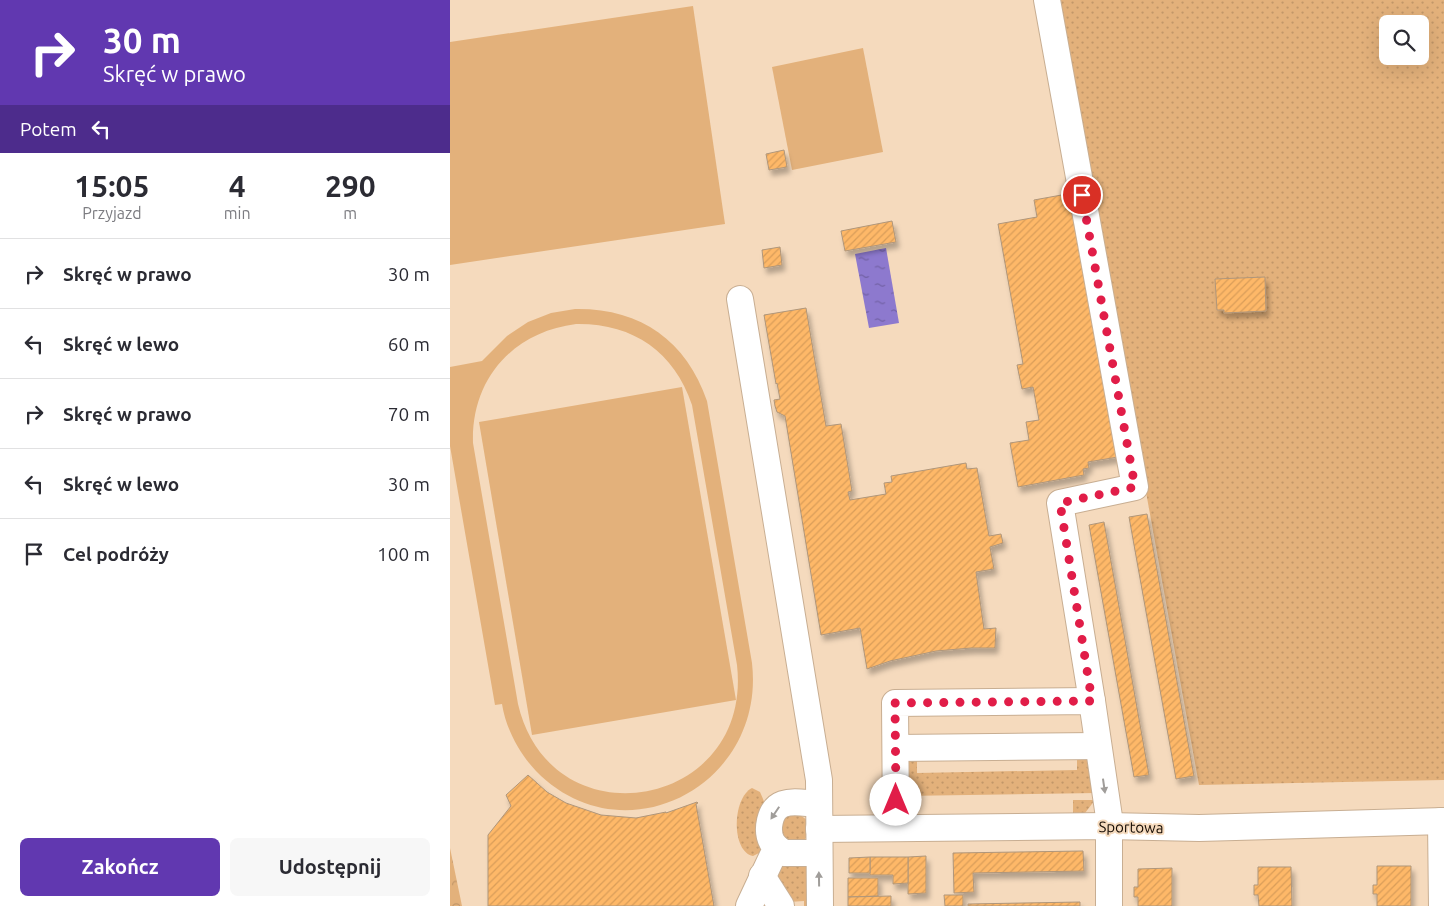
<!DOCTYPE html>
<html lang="pl">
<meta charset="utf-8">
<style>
body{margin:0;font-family:Ubuntu,sans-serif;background:#f7f7f7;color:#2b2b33;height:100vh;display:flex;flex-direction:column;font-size:19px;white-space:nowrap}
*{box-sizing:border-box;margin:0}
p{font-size:16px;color:#7c7c81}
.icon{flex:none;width:28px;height:28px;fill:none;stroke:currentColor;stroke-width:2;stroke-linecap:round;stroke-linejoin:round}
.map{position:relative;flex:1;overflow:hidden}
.sheet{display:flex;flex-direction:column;background:#fff;width:450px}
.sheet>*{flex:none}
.top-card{background:#6138b0;color:#fff;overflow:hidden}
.controls{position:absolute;left:929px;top:15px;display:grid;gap:10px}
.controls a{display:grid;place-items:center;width:50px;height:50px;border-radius:8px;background:#fff;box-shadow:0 5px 20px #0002;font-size:25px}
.pin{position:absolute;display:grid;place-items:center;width:42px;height:42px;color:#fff;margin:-21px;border:2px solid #fff;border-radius:50%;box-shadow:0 1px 5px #0007}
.me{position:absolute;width:55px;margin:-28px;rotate:0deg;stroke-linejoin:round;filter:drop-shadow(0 0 4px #0008)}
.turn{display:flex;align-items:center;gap:18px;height:105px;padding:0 20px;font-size:22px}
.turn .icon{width:65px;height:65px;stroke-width:2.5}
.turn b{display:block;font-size:35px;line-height:42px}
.then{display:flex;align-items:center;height:48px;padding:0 20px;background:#0003;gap:10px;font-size:19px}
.eta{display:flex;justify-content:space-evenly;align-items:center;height:85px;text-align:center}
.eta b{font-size:30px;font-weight:600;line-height:35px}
.primary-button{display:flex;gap:10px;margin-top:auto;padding:10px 20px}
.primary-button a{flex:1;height:58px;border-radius:8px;background:#6138b0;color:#fff;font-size:20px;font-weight:600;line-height:58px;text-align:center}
.primary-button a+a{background:#f7f7f7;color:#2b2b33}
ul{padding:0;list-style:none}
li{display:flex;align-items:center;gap:15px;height:70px;padding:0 20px;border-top:1px solid #e1e1e2}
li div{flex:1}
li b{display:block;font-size:19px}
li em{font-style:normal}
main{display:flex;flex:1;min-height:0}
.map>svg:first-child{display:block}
</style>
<main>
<section class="sheet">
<div class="top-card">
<div class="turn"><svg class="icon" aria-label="right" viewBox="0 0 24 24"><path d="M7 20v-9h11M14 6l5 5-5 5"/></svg><div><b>30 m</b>Skręć w prawo</div></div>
<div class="then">Potem<svg class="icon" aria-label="left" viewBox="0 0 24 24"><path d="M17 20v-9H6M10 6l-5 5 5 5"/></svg></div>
</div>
<div class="eta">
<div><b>15:05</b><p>Przyjazd</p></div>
<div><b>4</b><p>min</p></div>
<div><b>290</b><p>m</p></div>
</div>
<ul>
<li><svg class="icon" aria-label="right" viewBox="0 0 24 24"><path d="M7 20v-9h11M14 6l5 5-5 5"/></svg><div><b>Skręć w prawo</b></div><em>30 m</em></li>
<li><svg class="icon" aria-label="left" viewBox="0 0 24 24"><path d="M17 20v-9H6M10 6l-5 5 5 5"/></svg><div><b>Skręć w lewo</b></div><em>60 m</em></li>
<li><svg class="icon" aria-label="right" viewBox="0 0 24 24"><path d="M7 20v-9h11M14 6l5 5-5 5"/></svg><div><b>Skręć w prawo</b></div><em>70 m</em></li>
<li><svg class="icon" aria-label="left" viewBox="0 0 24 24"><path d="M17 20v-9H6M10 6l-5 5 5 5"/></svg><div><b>Skręć w lewo</b></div><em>30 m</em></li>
<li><svg class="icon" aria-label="arrive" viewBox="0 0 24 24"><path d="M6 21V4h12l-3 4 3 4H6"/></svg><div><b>Cel podróży</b></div><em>100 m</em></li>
</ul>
<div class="primary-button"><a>Zakończ</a><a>Udostępnij</a></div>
</section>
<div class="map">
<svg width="994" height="906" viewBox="0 0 994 906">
<defs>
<pattern id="grass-dots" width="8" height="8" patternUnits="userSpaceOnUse" patternTransform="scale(1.25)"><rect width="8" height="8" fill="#e3b17b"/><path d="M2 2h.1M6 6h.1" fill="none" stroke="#c29769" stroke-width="1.8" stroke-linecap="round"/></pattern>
<pattern id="forest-crowns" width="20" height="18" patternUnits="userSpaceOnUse" patternTransform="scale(1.25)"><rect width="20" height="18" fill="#e3b17b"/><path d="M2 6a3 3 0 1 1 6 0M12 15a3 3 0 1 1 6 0" fill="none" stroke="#c29769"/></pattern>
<pattern id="water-ripples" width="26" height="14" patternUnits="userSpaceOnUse" patternTransform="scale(1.25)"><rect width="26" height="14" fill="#8d79ce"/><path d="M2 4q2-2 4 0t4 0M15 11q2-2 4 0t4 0" fill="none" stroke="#7261a5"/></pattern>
<pattern id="building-hatch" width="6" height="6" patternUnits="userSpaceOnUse" patternTransform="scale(1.25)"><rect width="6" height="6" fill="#feb868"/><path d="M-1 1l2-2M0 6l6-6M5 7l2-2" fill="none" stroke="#d99d59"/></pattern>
<filter id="shadow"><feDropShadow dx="3" dy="5.5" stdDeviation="2.5" flood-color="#0004"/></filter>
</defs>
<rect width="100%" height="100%" fill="#f5dabd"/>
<g fill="url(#grass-dots)" fill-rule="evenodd">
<path d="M607,0H994V780L749,785ZM938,24H970V56H938Z"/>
<polygon points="627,756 637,757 647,793 453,796 455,759 467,757 467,773 627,770"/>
<path d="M302,788L310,792L316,806L314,845L311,852L303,856C281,852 282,798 302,788Z"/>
<polygon points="623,800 645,800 635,813 623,817"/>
<polygon points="338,814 350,815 357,820 357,837 354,840 338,842 329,828 329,824"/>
<polygon points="357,865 363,906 354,906 354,901 339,902 325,877 330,866"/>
</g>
<polygon fill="url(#forest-crowns)" points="0,848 12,906 0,906"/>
<g fill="#e3b17b" fill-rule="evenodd">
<polygon points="243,6 275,224 0,265 0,42"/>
<polygon points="413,48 433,152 342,170 322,67"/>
<path d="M125,309C190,308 236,340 257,401L302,663C316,786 173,860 86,771C69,753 56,729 52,704L45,705L0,446V367L32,361L57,336L78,322L101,313ZM126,324C182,323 224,351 242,405L287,665C303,809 101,845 68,704L23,443C21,379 63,332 126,324Z"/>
<polygon points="232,387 286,700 82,735 29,422"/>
</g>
<polygon fill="url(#water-ripples)" points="436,248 449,323 419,328 405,254"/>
<g fill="url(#building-hatch)" stroke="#af967b" filter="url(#shadow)">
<polygon points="334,150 337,167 319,170 316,154"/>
<polygon points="628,192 674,456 638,462 639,468 633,469 634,475 568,487 560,443 579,440 576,422 589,420 583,387 572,389 567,365 573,364 548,224 587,217 584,200"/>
<polygon points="442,221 446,242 395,251 391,231"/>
<polygon points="330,247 332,265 314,268 312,250"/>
<polygon points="815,277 816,311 774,313 774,310 767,310 765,279"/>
<polygon points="356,308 376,426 391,424 402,491 398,492 400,500 436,494 434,483 442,482 441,476 516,463 517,469 527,468 539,536 551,534 553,543 540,547 544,569 526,572 534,629 546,628 545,648 521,648 486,651 440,661 417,669 410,628 371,635 335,416 327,412 325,406 324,400 330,399 327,383 326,384 314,315"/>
<polygon points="697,514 744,776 726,779 679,517"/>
<polygon points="654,522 699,775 684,777 639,525"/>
<polygon points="78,775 97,792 116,803 151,815 186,818 216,812 216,813 247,802 248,803 246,804 264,906 38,906 38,835 61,806 56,795"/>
<polygon points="633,851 634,871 523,873 524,892 504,893 503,853"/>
<polygon points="476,856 476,893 458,894 458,857"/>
<polygon points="420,857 458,857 458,883 443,884 443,875 420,875"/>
<polygon points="420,857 420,873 399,873 399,858"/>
<polygon points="927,866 961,866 961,906 927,906 927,894 923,894 923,885 927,885"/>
<polygon points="808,867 841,867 842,906 809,906 808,895 804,895 804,885 808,885"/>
<polygon points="722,868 722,906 688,906 688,897 684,897 684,887 688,887 688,869"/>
<polygon points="398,878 428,878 428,896 398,897"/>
<polygon points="494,895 513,895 513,906 495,906"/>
<polygon points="441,896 441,906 398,906 398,897"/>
<polygon points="630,902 630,906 518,906 518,904"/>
</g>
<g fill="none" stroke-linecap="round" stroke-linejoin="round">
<defs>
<g id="minor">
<polyline points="597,0 685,487 610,503 642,701"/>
<polyline points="290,299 369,780 370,906"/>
<polyline points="446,748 648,746"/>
<polyline points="991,821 992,906"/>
<polyline points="446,828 445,703 642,701 659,817 659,906"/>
<polyline points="369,829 658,826 749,828 994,821"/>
<path d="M369,853H334C329,850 325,847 322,842C316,831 319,809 333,804C344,800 358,804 369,804"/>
<polyline points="312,876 331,906"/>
<polyline points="299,906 322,857 328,849"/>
</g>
</defs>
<use href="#minor" stroke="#c8ae92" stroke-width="28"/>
<use href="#minor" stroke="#fff" stroke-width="26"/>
</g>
<defs><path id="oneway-solid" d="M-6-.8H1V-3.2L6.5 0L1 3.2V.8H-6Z" transform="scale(1.25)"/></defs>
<g fill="#a09d9a">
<use href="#oneway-solid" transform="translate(654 786) rotate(82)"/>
<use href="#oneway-solid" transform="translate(325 813) rotate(124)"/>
<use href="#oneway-solid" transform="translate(369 879) rotate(-91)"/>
</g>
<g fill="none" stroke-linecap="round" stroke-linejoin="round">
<polyline stroke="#e11d48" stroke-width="9" stroke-dasharray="0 16.2" points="446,800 445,703 642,701 610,503 685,487 632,195"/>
</g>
<g text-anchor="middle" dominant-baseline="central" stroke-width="4" stroke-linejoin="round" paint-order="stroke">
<g font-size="15" fill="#120902" stroke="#f5dabd">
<text transform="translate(681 827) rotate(1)">Sportowa</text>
</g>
</g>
</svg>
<div class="controls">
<a><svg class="icon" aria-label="search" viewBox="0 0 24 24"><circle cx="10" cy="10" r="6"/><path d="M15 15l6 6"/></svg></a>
</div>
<div class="pin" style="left:632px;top:195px;background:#d93025"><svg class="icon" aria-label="arrive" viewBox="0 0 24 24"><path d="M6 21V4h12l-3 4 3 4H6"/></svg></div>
<svg class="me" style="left:446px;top:800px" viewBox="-20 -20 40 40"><circle r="19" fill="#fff"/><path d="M0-13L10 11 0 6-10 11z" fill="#e11d48"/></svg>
</div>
</main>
